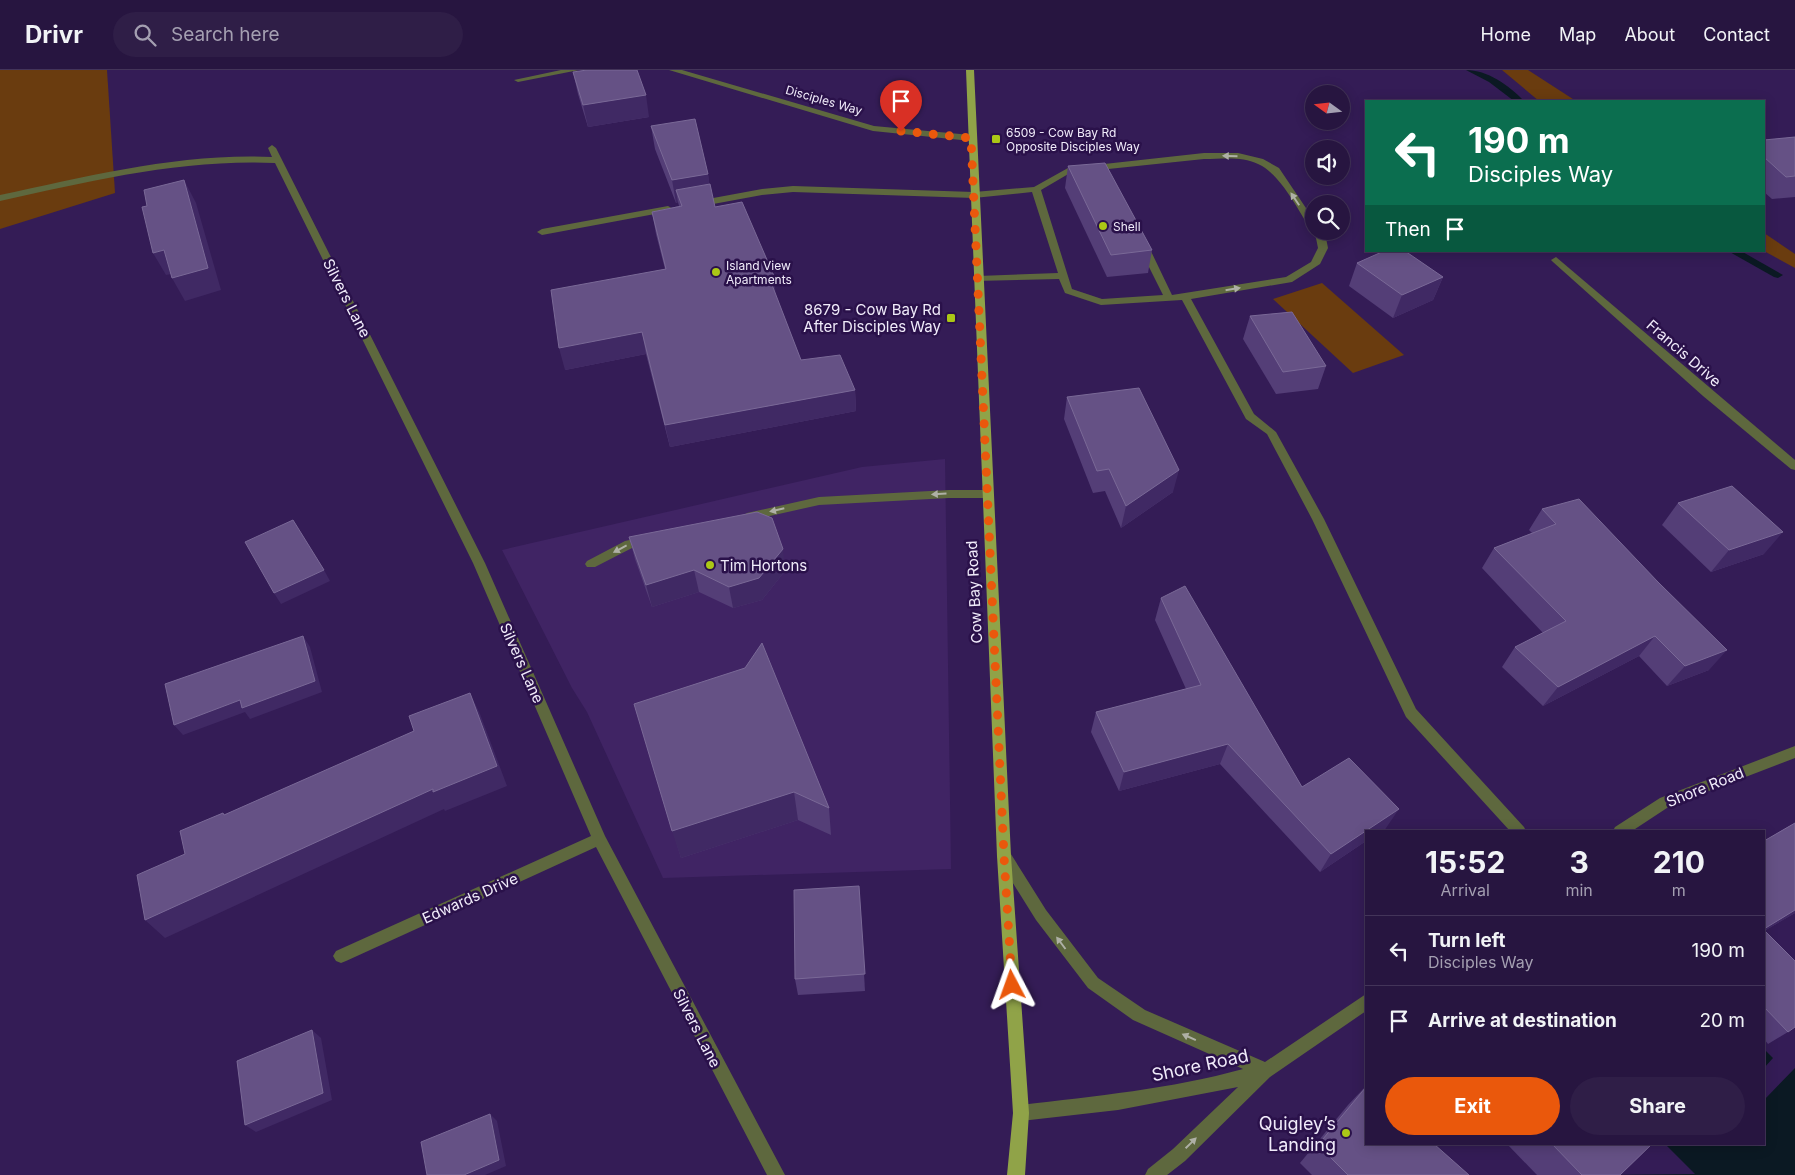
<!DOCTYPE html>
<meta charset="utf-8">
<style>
body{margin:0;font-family:Inter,sans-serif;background:#2f1e47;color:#f1f3f6;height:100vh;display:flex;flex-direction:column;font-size:19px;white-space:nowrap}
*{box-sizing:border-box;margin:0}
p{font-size:16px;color:#a49fb1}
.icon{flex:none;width:28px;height:28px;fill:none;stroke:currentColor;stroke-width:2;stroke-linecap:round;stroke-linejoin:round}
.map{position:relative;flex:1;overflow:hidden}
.drawer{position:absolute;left:1365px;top:760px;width:400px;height:315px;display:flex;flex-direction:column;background:#271540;border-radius:0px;box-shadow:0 2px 12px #0003,0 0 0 1px #433459}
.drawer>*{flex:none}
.top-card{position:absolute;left:1365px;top:30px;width:400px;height:152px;border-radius:0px;box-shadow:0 2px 12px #0003,0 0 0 1px #433459;background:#0b6e4f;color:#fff;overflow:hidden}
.needle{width:32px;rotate:285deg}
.tools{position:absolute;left:1305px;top:15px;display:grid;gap:10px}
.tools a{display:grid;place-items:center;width:45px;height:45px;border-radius:50%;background:#271540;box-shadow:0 2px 12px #0003,0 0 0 1px #433459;font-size:25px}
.pin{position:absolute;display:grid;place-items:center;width:42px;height:42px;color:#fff;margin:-51px -21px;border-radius:50% 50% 50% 0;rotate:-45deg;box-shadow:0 0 5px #0007}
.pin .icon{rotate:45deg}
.me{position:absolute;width:55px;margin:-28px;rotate:356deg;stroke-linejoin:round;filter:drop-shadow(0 0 4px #0008)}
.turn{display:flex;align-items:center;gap:18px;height:105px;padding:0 20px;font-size:22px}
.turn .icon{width:65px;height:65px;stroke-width:2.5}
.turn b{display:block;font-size:35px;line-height:42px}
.then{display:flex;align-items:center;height:48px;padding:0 20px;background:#0003;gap:10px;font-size:19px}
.eta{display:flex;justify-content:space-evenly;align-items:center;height:85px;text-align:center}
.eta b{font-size:30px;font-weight:700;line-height:35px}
.action{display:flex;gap:10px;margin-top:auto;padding:10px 20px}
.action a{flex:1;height:58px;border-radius:30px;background:#ea580c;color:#fff;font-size:20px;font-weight:700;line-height:58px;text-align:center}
.action a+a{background:#2f1e47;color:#f1f3f6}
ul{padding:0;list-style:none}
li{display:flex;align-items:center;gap:15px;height:70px;padding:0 20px;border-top:1px solid #433459}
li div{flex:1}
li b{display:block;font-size:19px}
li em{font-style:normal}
header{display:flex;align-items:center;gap:30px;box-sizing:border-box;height:70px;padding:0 25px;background:#271540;border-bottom:1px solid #433459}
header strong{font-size:24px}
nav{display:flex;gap:28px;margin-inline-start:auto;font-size:18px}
.search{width:350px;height:45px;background:#2f1e47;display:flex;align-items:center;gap:12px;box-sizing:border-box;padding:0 18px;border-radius:28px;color:#a49fb1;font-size:19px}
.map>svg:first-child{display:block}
</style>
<header>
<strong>Drivr</strong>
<div class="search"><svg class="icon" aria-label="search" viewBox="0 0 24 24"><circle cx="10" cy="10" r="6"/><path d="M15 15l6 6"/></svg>Search here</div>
<nav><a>Home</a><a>Map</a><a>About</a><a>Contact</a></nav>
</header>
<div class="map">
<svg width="1795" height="1105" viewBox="0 0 1795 1105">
<rect width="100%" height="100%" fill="#341c56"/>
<polygon fill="#402464" points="945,389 951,799 663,808 587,642 572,618 502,480 862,397"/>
<g fill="#6a3c0f">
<polygon points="0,0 107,0 115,123 0,159"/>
<polygon points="1502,0 1528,0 1576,31 1539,31"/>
<polygon points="1764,163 1795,184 1795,198 1764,181"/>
<polygon points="1322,213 1404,285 1353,303 1273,229"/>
</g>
<polygon fill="#0b1923" points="1795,923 1795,1105 1605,1105 1637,1074 1764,1074 1764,954"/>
<g fill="#341c56">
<polygon points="1795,923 1795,998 1764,1030 1764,998 1773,988 1764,979 1764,954"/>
<polygon points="1638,1074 1665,1074 1695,1104 1605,1105"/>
</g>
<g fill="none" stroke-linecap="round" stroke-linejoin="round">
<g fill="#0b1923" fill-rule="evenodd">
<path d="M1466,0C1487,0 1509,15 1524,31H1514L1489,12Z"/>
<polygon points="1728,181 1741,181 1783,205 1778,208 1774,207"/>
</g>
<g fill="#5e683e" fill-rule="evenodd">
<polygon points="561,0 579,0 518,12 514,10"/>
<polygon points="669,0 682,0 874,56 971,65 975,68 971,71 873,61"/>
<path d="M272,75L276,78L485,493L605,766L785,1105H767L596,777L346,891L341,893L336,891L333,886L336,881L591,766L473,493L275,93C181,89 91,111 0,131V125C90,106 179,83 272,87L268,78Z"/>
<path d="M1204,83H1238L1263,89L1279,98L1314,150V161H1321L1326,168L1328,178L1320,194L1292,212L1191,229L1254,344L1276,362L1324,449L1416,639L1524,757L1526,761H1510L1406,647L1312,449L1267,364L1246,349L1182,230L1101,235L1065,223L1059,209L975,211V207L978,206L1058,203L1032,122L974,128L793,122L762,125L697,137L692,134L697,131L762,119L793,116L974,122L1034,117L1068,98ZM1204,89C1222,89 1242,86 1258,94C1283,105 1302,148 1316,168L1318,178L1311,192L1286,207L1172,225L1148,175L1143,172L1138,175L1163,225L1102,229L1072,219L1041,120L1070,103Z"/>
<polygon points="668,136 673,139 671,141 542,165 537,162 542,159"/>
<polygon points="1556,187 1795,390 1795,400 1791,399 1703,326 1553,192 1551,190"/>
<polygon points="949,420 987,420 993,424 987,428 949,428 819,435 747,451 741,447 747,443 819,427"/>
<polygon points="647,466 651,467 653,470 651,473 632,478 595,497 587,497 585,494 587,491 625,471"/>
<polygon points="1795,676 1795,688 1670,736 1632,761 1613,761 1615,757 1660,728"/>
<path d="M1004,779L1009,781L1046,840L1098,908L1145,940L1265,992L1366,924V941L1270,1007L1185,1091L1167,1105H1145L1148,1099L1173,1079L1238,1017L1118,1040L1021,1051L1015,1049L1013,1043L1015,1037L1021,1035C1095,1026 1171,1019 1243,999L1133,950L1088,918L1036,850L999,791L997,786L999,781Z"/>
</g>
<polygon fill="#90a348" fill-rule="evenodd" points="966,0 974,0 1011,786 1029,1043 1025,1105 1007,1105 1013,1043 997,786"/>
</g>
<g fill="#543e77">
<polygon points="573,2 649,47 588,57 578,24"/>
<polygon points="651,56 708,104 709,114 715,137 774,206 775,224 801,290 855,320 856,341 670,377 646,284 565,300 665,199 656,164 652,142 679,136 678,132 676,133 655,79"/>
<polygon points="1795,67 1795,127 1772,129 1764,122 1764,70"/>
<polygon points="1068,96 1152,180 1148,203 1107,207 1065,118"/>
<polygon points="1357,193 1443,207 1433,230 1393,248 1349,216"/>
<polygon points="1250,246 1326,296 1318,319 1276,324 1243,269"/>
<polygon points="1067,327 1173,422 1121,458 1105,421 1093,423 1064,349"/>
<polygon points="1678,433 1764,484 1711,502 1662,455"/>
<polygon points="1542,439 1709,600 1667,616 1639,586 1543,636 1502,597 1515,577 1543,563 1482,498 1494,478 1532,463 1529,460"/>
<polygon points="629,467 785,501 762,530 733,538 699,522 652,537 635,489"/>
<polygon points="1161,528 1302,717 1386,758 1381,761 1366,761 1366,771 1320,802 1220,694 1119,721 1091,662 1096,642 1186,619 1155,550"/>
<polygon points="634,634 829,738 831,765 798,750 681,788"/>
<polygon points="1795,753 1795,843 1764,861 1788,962 1768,974 1764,969 1764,771"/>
<polygon points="859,816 865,921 798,925 795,909"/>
<polygon points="1366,1016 1469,1105 1312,1105 1300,1093 1348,1035"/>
<polygon points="1507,1074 1652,1074 1620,1105 1537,1105"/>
</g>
<g fill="#402964">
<polygon points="646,25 649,47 588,57 583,35"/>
<polygon points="708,104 711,126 676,120 678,132 676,133 672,110"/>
<polygon points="184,110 196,133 221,220 185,231 172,208"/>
<polygon points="164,180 176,203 166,205 153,183"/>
<polygon points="774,206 776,228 769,207"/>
<polygon points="1443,207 1433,230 1393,248 1402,225"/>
<polygon points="642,262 646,284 565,300 559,278"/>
<polygon points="855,320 856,341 670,377 665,355"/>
<polygon points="1179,400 1173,422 1121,458 1126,436"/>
<polygon points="1783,462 1764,484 1711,502 1729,480"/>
<polygon points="783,479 785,501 762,530 733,538 729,517"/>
<polygon points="324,500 330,511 281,534 274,523"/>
<polygon points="694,500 699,522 652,537 646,515"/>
<polygon points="303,566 310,577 322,622 250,649 245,642 183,665 174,655 240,630"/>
<polygon points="1655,566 1639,586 1543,636 1558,617"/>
<polygon points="1727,580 1709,600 1667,616 1685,596"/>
<polygon points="470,623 480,644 507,716 445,741 444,739 165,868 145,850"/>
<polygon points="1228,674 1220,694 1119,721 1124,702"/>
<polygon points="794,722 798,750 681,788 672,761"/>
<polygon points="1399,739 1386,758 1381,761 1366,761 1366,771 1320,802 1331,784"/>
<polygon points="1795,840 1795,843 1764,861 1764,859"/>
<polygon points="312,960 321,968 332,1030 256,1062 245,1055"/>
<polygon points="490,1044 497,1051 506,1096 485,1105 464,1105"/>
</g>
<g fill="#655185" stroke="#7a6997">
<polygon points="587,0 637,0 646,25 583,35 573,2"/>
<polygon points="695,49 708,104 672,110 651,56"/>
<polygon points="1795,67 1795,106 1786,107 1764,87 1764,70"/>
<polygon points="1105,93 1152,180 1111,185 1068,96"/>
<polygon points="184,110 208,198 172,208 164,180 153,183 142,137 147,136 144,120"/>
<polygon points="710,114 715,137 742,132 774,206 769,207 801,290 840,285 855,320 665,355 642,262 559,278 551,220 666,199 652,142 682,136 676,120"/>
<polygon points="1384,181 1405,181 1443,207 1402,225 1357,193"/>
<polygon points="1292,242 1326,296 1283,302 1250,246"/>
<polygon points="1139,318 1179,400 1126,436 1109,399 1097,401 1067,327"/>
<polygon points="1732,416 1783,462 1729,480 1678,433"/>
<polygon points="1579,429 1658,512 1727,580 1685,596 1655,566 1558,617 1515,577 1566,551 1494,478 1556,454 1542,439"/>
<polygon points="757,442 772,448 783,479 759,508 729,517 694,500 646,515 629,467"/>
<polygon points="293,450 324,500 274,523 245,472"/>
<polygon points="1185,516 1302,717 1349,688 1399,739 1331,784 1228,674 1124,702 1096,642 1201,615 1161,528"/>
<polygon points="303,566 315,611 242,638 240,630 174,655 165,614"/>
<polygon points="762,573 829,738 794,722 672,761 634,634 745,598"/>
<polygon points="470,623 497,696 433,722 433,719 145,850 137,805 185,784 180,761 223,743 224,745 414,661 409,646"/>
<polygon points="1795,753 1795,840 1764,859 1764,771"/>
<polygon points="859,816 865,904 795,909 794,820"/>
<polygon points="1764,860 1795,891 1795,957 1788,962 1764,937"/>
<polygon points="312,960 323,1023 245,1055 237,991"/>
<polygon points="1366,1017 1366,1074 1434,1074 1469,1105 1348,1105 1318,1075"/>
<polygon points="490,1044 499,1090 464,1105 427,1105 421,1072"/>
<polygon points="1552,1074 1652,1074 1620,1105 1582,1105"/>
</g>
<defs><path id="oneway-solid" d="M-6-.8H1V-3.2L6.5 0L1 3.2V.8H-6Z" transform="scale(1.25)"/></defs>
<g fill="#aeb0a5">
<use href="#oneway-solid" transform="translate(1230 86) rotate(-179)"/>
<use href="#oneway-solid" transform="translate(1295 129) rotate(-124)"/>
<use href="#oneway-solid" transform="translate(1233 219) rotate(-9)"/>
<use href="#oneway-solid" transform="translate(939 424) rotate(177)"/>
<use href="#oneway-solid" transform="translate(777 440) rotate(167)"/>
<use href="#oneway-solid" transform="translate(620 479) rotate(152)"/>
<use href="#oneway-solid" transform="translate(1061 873) rotate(-127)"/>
<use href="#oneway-solid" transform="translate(1189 967) rotate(-156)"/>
<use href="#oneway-solid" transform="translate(1191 1073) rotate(-44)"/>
</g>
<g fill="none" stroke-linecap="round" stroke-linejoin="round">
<polyline stroke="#ea580c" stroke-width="9" stroke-dasharray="0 16.2" points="901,61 971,68 1004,786 1012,915"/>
</g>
<g fill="#abc716" stroke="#2a114a" stroke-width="2">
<rect x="991" y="64" width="10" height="10" rx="2.5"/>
<circle cx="1103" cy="156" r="5"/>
<circle cx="716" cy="202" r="5"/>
<rect x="946" y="243" width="10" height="10" rx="2.5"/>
<circle cx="710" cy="495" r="5"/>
<circle cx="1346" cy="1063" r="5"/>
</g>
<g text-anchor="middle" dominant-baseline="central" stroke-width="5" stroke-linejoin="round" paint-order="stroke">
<g font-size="12" fill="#f0ebfa" stroke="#2a114a">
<text transform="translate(824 30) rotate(16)">Disciples Way</text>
</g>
<g font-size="12" fill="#f0ebfa" stroke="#2a114a" text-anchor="start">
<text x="1006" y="62">6509 - Cow Bay Rd<tspan x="1006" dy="14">Opposite Disciples Way</tspan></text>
<text x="1113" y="156">Shell</text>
<text x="726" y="195">Island View<tspan x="726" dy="14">Apartments</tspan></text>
</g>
<g font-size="15" fill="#f0ebfa" stroke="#2a114a">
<text transform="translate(347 228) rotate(63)">Silvers Lane</text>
<text transform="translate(1684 283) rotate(41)">Francis Drive</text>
<text transform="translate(974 522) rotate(-93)">Cow Bay Road</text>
<text transform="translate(522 593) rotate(66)">Silvers Lane</text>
<text transform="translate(1705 717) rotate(-22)">Shore Road</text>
<text transform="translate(470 828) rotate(-24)">Edwards Drive</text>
<text transform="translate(697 958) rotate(63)">Silvers Lane</text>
</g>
<g font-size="15" fill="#f0ebfa" stroke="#2a114a" text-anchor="end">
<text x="941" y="239">8679 - Cow Bay Rd<tspan x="941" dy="17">After Disciples Way</tspan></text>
<text x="720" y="495" text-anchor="start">Tim Hortons</text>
</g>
<g font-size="18" fill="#f0ebfa" stroke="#2a114a">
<text transform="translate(1200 995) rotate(-12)">Shore Road</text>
</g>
<g font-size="18" fill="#f0ebfa" stroke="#2a114a" text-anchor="end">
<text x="1336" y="1053">Quigley’s<tspan x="1336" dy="21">Landing</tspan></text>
</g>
</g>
</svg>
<div class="tools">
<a><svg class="needle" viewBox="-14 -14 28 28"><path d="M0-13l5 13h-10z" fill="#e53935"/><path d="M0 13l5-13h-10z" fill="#a49fb1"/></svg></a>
<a><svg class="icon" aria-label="sound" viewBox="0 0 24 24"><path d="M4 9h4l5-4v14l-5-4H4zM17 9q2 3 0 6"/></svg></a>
<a><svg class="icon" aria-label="search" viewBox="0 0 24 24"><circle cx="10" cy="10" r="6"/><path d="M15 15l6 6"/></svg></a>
</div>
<div class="pin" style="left:901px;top:61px;background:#d93025"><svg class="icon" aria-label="arrive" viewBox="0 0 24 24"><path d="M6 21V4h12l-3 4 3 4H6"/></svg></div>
<svg class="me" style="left:1012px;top:915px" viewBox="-20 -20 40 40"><path d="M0-17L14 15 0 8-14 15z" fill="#ea580c" stroke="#fff" stroke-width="4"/></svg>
<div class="top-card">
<div class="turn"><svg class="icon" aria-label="left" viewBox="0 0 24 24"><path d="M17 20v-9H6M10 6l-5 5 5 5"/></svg><div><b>190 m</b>Disciples Way</div></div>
<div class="then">Then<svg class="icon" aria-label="arrive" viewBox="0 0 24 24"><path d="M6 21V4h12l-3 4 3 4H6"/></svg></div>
</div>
<section class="drawer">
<div class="eta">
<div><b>15:52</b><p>Arrival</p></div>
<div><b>3</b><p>min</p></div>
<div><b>210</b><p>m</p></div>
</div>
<ul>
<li><svg class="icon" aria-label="left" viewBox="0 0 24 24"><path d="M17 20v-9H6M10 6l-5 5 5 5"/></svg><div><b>Turn left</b><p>Disciples Way</p></div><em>190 m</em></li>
<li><svg class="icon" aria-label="arrive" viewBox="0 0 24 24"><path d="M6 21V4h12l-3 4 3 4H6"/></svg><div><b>Arrive at destination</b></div><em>20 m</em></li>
</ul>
<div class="action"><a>Exit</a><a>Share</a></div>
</section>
</div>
